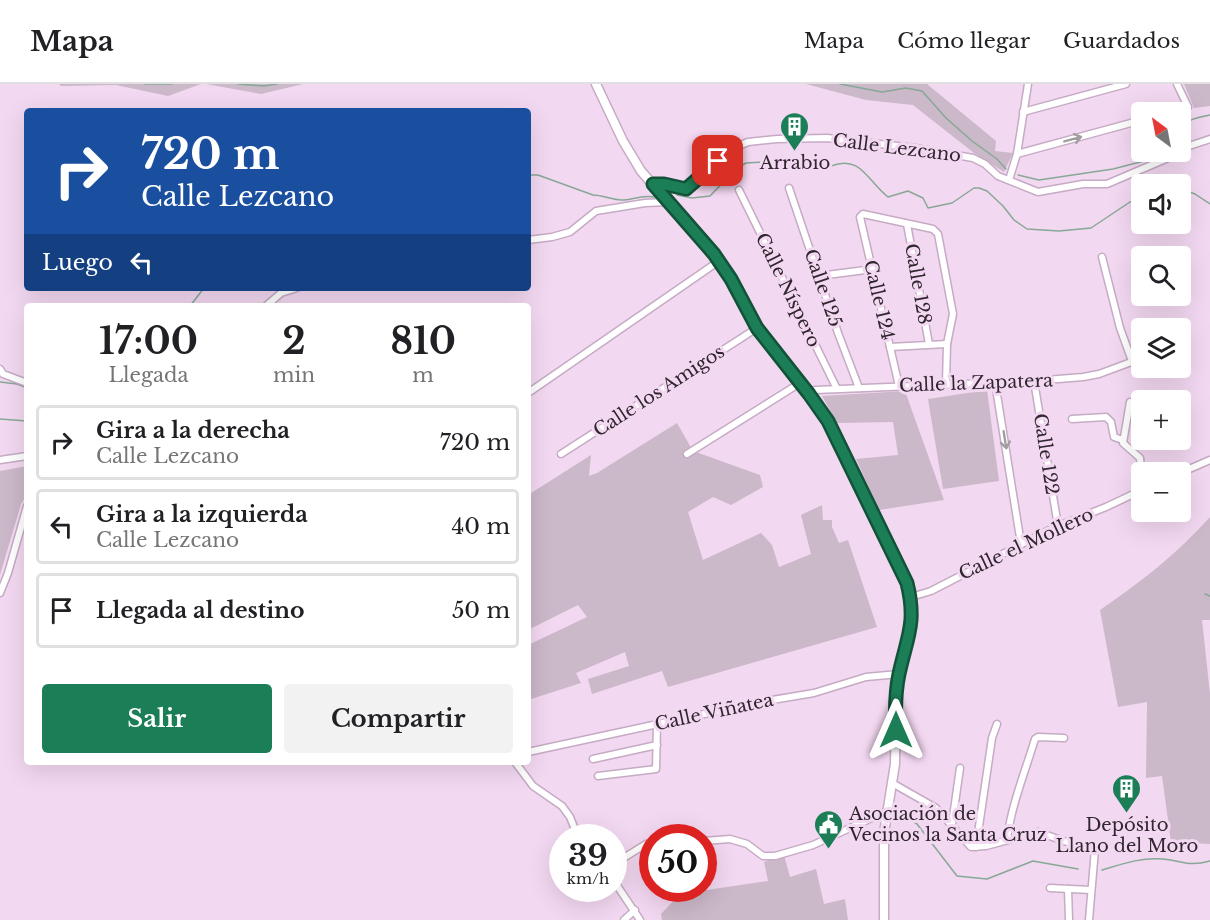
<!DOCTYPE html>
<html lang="es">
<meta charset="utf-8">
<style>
body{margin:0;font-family:"Libre Baskerville",serif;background:#f2f2f2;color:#202124;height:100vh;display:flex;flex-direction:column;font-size:22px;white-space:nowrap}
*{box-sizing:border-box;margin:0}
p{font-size:20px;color:#757577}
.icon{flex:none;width:33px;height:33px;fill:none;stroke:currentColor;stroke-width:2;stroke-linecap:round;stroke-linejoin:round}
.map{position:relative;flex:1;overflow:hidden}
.side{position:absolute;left:24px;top:219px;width:507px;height:462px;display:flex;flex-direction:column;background:#fff;border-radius:6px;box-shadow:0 6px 24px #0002}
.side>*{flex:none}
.guide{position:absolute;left:24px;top:24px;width:507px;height:183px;border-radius:6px;box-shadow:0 6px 24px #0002;background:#1a4fa0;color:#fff;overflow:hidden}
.needle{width:39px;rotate:328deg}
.fabs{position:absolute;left:1131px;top:18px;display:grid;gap:12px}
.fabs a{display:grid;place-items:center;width:60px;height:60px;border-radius:6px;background:#fff;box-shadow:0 6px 24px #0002;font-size:30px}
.speed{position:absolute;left:549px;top:740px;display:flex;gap:12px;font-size:30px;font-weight:700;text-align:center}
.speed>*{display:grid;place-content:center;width:78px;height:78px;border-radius:50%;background:#fff;box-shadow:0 6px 24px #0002;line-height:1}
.speed small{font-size:15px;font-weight:400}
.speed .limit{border:9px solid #d22;background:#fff;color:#111}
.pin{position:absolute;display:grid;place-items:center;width:51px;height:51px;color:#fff;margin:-26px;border-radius:12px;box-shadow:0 3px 9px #0006}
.me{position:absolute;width:66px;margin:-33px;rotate:0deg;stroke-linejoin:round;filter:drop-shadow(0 0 4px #0008)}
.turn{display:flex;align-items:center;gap:21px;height:126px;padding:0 18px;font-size:27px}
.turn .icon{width:78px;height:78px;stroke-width:2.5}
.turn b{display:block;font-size:42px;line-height:51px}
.then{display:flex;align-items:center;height:57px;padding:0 18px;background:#0003;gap:12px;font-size:22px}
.eta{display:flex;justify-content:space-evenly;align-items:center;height:102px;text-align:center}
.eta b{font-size:36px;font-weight:700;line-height:42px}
.primary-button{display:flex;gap:12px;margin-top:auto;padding:12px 18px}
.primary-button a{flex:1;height:69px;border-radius:6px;background:#1b7e56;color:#fff;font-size:24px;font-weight:700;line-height:69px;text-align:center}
.primary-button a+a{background:#f2f2f2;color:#202124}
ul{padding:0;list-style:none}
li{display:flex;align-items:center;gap:18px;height:75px;margin:0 12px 9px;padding:0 6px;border:3px solid #e0e0e0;border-radius:6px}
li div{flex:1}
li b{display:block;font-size:22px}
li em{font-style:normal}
header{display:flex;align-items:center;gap:36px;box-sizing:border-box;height:84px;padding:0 30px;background:#fff;border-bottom:2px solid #e0e0e0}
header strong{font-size:28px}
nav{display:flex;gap:33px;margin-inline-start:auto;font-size:21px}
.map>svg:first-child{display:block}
</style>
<header>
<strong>Mapa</strong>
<nav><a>Mapa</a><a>Cómo llegar</a><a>Guardados</a></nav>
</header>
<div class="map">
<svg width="1210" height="836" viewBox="0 0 1210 836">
<rect width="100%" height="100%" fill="#f3d8f1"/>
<g fill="#cbb8c9">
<polygon points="59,0 201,0 168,12 116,1 61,2"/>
<polygon points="206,0 303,0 261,10"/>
<polygon points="806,0 927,0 996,57 995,67 1013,69 1004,88 974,69 913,21 866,16"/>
<polygon points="1184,0 1210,0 1210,22 1194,24"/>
<polygon points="987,306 999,397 943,405 928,315"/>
<polygon points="905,307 944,416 879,426 856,375 898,371 893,338 837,339 822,312"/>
<polygon points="677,339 693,367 760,391 763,403 731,421 713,413 688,428 703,476 761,449 772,461 779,483 811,470 801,431 822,421 823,436 832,436 832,443 839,459 848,456 877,543 668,603 662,587 592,610 588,595 629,582 625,568 576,589 581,599 528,616 528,561 587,533 578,521 528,546 528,411 591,371 589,392 597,389"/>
<polygon points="27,382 27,411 21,420 0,491 0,387"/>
<path d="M1210,433V536H1202L1210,610V760L1171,758L1162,692L1146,694L1147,618L1118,623L1100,526C1141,498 1177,470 1210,433Z"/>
<polygon points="784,771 790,793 816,785 824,820 845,815 848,836 662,836 661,830 680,810 768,797 764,778"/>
</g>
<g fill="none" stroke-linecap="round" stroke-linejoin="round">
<g stroke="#87a896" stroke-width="1.5">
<polyline points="145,0 172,0"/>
<polyline points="238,0 264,2 277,0"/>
<polyline points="840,0 882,8 906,4 922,7 946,34 972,57 997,75 1006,85"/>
<path d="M1180,46C1189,34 1196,34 1210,31"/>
<path d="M528,91H538L593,111C603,111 612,116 622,116C633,117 639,110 655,113"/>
<polyline points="1018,91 1039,96 1113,85 1144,77 1161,68"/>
<polyline points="1180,105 1195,110 1210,120"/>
<path d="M677,111L692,114L710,112L736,85L746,79L795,76L809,80L824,78L831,82C861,70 868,98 888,113L908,107L923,114L928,124L952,119L974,104H979L987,107L1003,122L1014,136L1027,145L1059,147L1091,144L1130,118L1142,115"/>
<polyline points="190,222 204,204"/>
<polyline points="0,298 17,300 27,304"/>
<polyline points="0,335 27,337"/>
<polyline points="1205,510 1210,512"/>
<polyline points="900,729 917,740 957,792 987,795 1033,777 1078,785"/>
<path d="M1102,786C1122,780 1142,773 1163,775C1184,777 1188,783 1210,777"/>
</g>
<defs>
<g id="street">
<polyline points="1023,28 1126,0"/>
<polyline points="1168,28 1188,23 1177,0"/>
<polyline points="1180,65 1210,55"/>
<polyline points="1017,70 1142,36"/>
<polyline points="1009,96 1017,70 1028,0"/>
<polyline points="653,100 664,100 686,105 734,64 748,58 777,55 827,54 915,64 973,74 985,80 998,92 1038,108 1083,100 1107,100 1168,74 1177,68"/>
<polyline points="789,104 838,249 859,304"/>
<polyline points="739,106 837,305"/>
<polyline points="907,140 929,260"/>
<polyline points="528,156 552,153 570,148 596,127 645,119 668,118"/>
<polyline points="1102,173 1120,244 1132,277"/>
<polyline points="819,192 873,185"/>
<polyline points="266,222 281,209 297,204"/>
<polyline points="890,263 947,260"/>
<polyline points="0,285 3,290 27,299"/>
<polyline points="1034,297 1058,442"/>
<polyline points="995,298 1021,460"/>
<polyline points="899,302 860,133 863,130 933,145 938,150 953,230 947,260 946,300"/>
<polyline points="528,309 719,177"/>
<polyline points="809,310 815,306 1034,297 1083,293 1099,290 1142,274"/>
<polyline points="1130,318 1123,359 1140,374 1142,396"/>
<polyline points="1072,335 1106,333 1111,338 1114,353 1123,356"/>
<polyline points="561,370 757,244"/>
<polyline points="687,370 800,299"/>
<polyline points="0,376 27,372"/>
<polyline points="1180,389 1210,376"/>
<polyline points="0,509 8,489 27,422"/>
<polyline points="911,513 931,507 1053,444 1106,423 1142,406"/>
<polyline points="528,668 760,618 814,609 866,593 899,590"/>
<polyline points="593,675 657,661"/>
<polyline points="515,678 533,702 562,722 570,733 578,753"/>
<polyline points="598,692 656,685 657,640"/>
<polyline points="892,699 936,724 971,763 986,762 1038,748 1084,764 1095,765 1089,836"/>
<polyline points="952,740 960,684"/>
<path d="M1007,756C1011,722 1025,688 1035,655L1038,653L1064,654"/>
<polyline points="704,757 730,755 747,760 763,772 775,772 813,761 887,727"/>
<polyline points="976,763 992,654 997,640"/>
<polyline points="614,780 646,760 652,759"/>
<polyline points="614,797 640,836"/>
<polyline points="1050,804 1091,806"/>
<polyline points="1068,805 1069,836"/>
<polyline points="624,836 635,826"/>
</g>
<polyline id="secondary" points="596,0 623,57 641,87 714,170 731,195 757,244 817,320 828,337 907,499 912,523 912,534 896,607 895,680 884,749 884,836"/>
</defs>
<use href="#street" stroke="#c6abc4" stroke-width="9"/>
<use href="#secondary" stroke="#c6abc4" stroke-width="11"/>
<use href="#street" stroke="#fff" stroke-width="6"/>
<use href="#secondary" stroke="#fff" stroke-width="8"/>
</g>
<defs><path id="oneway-shaft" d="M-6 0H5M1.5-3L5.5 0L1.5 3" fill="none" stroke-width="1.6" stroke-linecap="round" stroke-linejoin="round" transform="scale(1.5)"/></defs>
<g stroke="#a29da1">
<use href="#oneway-shaft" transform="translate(1073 55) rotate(-15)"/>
<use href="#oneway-shaft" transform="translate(1005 356) rotate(81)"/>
</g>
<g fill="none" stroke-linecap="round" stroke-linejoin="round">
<defs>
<path id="route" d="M718,77L686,105L664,100H653L714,170L731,195L757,244L809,310L828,337L907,499C917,539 907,553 899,590C895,609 895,627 896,646"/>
</defs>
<use href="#route" stroke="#125238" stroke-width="15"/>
<use href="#route" stroke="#1b7e56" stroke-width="10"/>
</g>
<defs>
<symbol id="building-pin" viewBox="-11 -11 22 30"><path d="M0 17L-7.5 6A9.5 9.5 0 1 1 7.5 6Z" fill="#1b7e56" stroke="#f3d8f1"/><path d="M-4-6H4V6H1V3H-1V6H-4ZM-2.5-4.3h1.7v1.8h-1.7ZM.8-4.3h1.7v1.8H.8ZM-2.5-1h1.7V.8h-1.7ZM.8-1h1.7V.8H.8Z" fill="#fff"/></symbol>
<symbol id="civic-pin" viewBox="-11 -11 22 30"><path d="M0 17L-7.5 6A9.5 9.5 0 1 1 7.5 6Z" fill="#1b7e56" stroke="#f3d8f1"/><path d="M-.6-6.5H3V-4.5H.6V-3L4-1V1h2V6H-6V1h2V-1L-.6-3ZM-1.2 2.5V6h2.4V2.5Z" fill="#fff"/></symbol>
</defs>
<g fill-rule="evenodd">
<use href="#building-pin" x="778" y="26" width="33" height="45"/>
<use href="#building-pin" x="1110" y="688" width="33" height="45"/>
<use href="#civic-pin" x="812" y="724" width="33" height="45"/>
</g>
<g text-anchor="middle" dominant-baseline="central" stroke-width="6" stroke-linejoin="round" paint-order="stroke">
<g font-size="18" fill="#30262f" stroke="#f3d8f1">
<text transform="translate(897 64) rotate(7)">Calle Lezcano</text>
<text transform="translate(918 200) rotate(80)">Calle 128</text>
<text transform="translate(823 204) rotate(71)">Calle 125</text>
<text transform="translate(788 206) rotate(64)">Calle Níspero</text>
<text transform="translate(879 216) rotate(77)">Calle 124</text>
<text transform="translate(976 299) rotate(-2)">Calle la Zapatera</text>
<text transform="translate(659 307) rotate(-33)">Calle los Amigos</text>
<text transform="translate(1046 370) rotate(81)">Calle 122</text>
<text transform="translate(1026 460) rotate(-25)">Calle el Mollero</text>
<text transform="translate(714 628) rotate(-12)">Calle Viñatea</text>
</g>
<g font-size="18" fill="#30262f" stroke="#f3d8f1">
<text x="795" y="79">Arrabio</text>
<text x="849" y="730" text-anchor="start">Asociación de<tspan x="849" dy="21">Vecinos la Santa Cruz</tspan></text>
<text x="1127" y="741">Depósito<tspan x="1127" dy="21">Llano del Moro</tspan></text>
</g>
</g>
</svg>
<div class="fabs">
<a><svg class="needle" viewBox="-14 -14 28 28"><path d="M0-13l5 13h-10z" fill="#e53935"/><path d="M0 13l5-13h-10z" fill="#757577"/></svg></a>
<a><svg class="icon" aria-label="sound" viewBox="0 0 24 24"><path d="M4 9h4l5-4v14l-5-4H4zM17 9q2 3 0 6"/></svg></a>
<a><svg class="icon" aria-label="search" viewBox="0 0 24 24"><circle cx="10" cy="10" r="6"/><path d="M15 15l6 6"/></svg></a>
<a><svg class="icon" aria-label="layers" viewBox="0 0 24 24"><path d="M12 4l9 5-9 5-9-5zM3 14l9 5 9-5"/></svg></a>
<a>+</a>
<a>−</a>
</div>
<div class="speed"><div>39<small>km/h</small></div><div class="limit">50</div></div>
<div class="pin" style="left:718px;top:77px;background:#d93025"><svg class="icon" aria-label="arrive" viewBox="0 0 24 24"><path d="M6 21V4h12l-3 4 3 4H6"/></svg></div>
<svg class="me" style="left:896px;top:646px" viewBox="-20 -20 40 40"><path d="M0-17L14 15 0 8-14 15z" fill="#1b7e56" stroke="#fff" stroke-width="4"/></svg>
<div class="guide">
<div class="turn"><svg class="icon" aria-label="right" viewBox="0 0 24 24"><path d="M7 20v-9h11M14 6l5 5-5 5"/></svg><div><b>720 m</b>Calle Lezcano</div></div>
<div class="then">Luego<svg class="icon" aria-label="left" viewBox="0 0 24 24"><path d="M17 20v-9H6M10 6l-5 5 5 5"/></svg></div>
</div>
<section class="side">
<div class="eta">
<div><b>17:00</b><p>Llegada</p></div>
<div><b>2</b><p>min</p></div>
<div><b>810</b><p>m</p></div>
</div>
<ul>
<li><svg class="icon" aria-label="right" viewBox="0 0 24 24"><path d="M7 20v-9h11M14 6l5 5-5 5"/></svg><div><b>Gira a la derecha</b><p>Calle Lezcano</p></div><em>720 m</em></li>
<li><svg class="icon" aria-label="left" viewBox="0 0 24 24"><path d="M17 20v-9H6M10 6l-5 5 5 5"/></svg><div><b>Gira a la izquierda</b><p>Calle Lezcano</p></div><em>40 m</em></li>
<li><svg class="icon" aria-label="arrive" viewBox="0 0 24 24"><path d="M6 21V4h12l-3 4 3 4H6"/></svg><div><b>Llegada al destino</b></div><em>50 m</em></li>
</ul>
<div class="primary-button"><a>Salir</a><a>Compartir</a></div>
</section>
</div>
